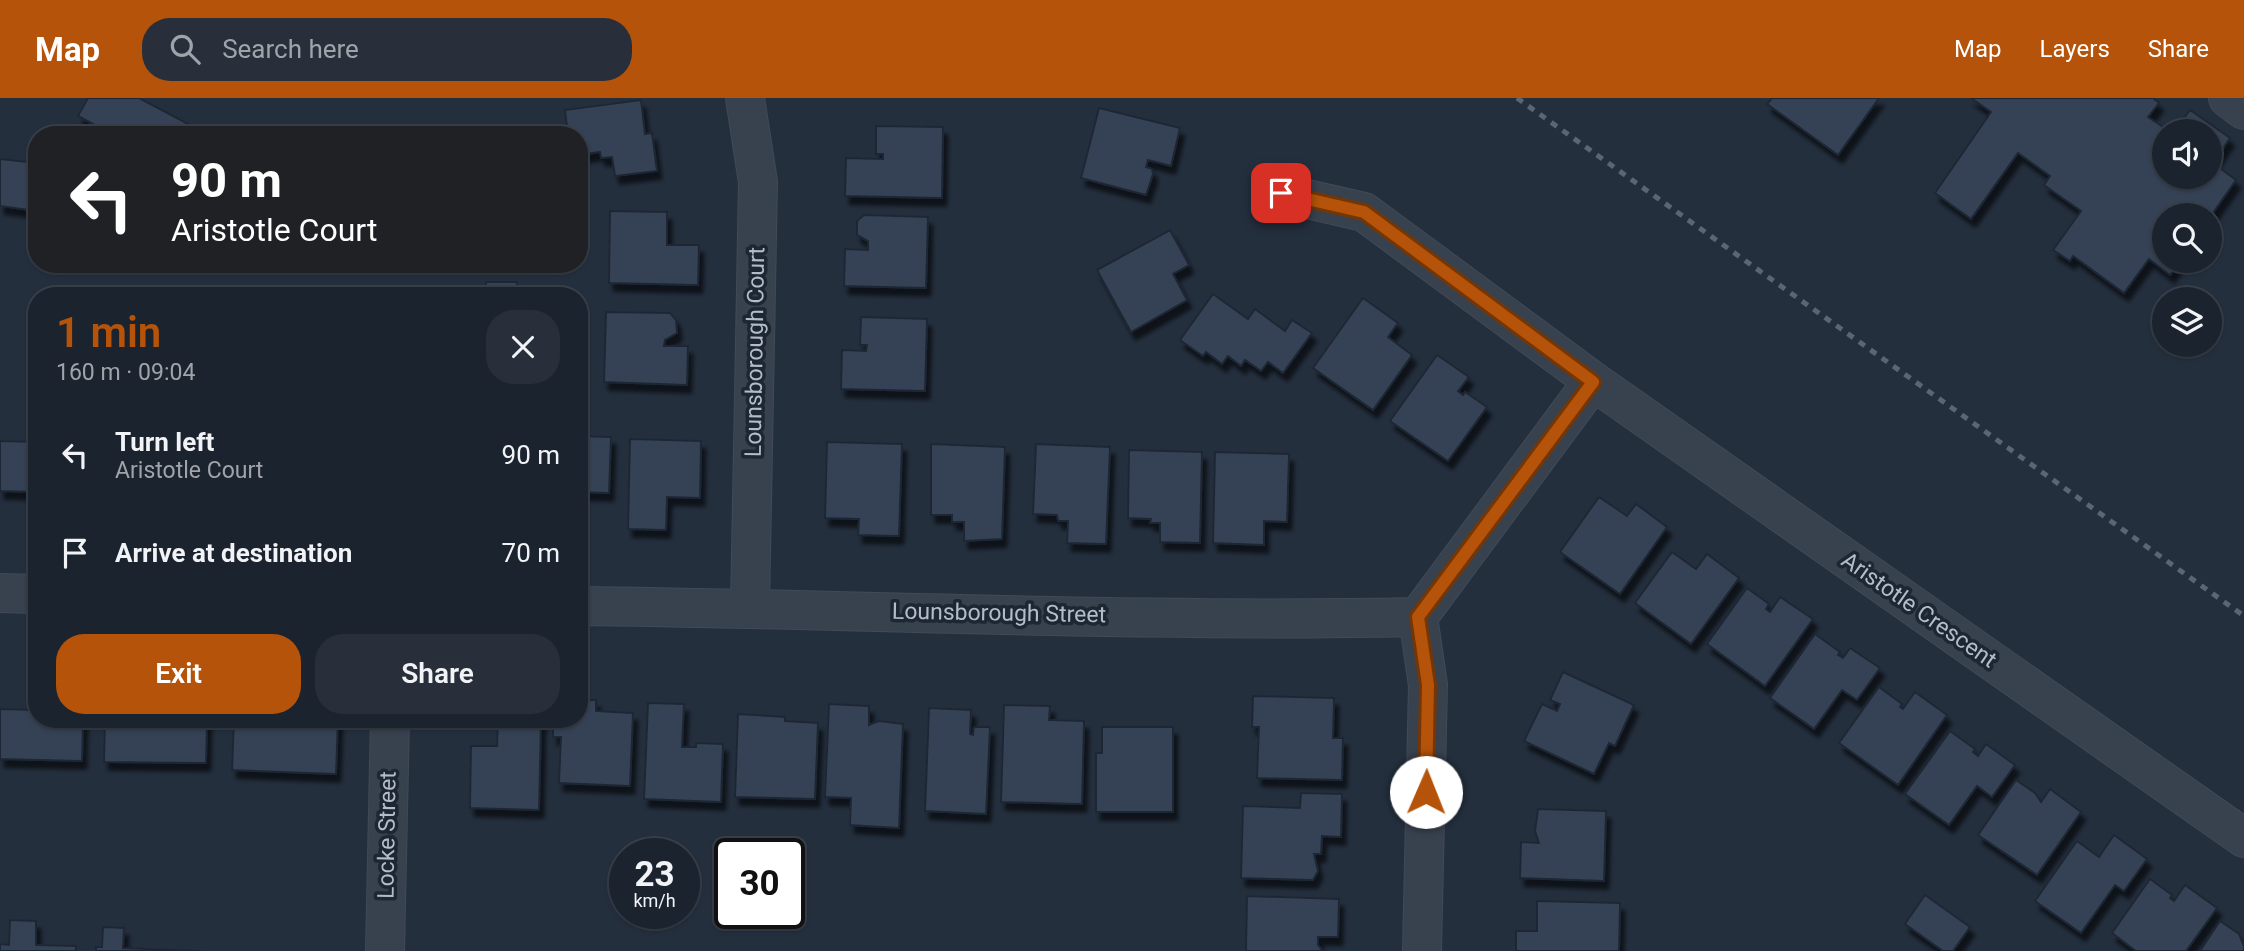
<!DOCTYPE html>
<meta charset="utf-8">
<style>
body{margin:0;font-family:Roboto,sans-serif;background:#282f3a;color:#f1f3f6;height:100vh;display:flex;flex-direction:column;font-size:26px;white-space:nowrap}
*{box-sizing:border-box;margin:0}
p{font-size:23px;color:#a0a4aa}
.icon{flex:none;width:38px;height:38px;fill:none;stroke:currentColor;stroke-width:2;stroke-linecap:round;stroke-linejoin:round}
.map{position:relative;flex:1;overflow:hidden}
.details{position:absolute;left:28px;top:189px;width:560px;height:441px;display:flex;flex-direction:column;background:#1b232e;border-radius:28px;box-shadow:0 2px 5px #0004,0 0 0 2px #39404a}
.details>*{flex:none}
.top-card{position:absolute;left:28px;top:28px;width:560px;height:147px;border-radius:28px;box-shadow:0 2px 5px #0004,0 0 0 2px #39404a;background:#202124;color:#fff;overflow:hidden}
.fabs{position:absolute;left:2152px;top:21px;display:grid;gap:14px}
.fabs a{display:grid;place-items:center;width:70px;height:70px;border-radius:50%;background:#1b232e;box-shadow:0 2px 5px #0004,0 0 0 2px #39404a;font-size:35px}
.speed{position:absolute;left:609px;top:740px;display:flex;gap:14px;font-size:35px;font-weight:700;text-align:center}
.speed>*{display:grid;place-content:center;width:91px;height:91px;border-radius:50%;background:#1b232e;box-shadow:0 2px 5px #0004,0 0 0 2px #39404a;line-height:1}
.speed small{font-size:18px;font-weight:400}
.speed .limit{border:4px solid #111;border-radius:10px;background:#fff;color:#111}
.pin{position:absolute;display:grid;place-items:center;width:60px;height:60px;color:#fff;margin:-30px;border-radius:14px;box-shadow:0 4px 10px #0006}
.me{position:absolute;width:77px;margin:-38px;rotate:1deg;stroke-linejoin:round;filter:drop-shadow(0 0 5px #0008)}
.turn{display:flex;align-items:center;gap:24px;height:147px;padding:0 28px;font-size:32px}
.turn .icon{width:91px;height:91px;stroke-width:2.5}
.turn b{display:block;font-size:49px;line-height:60px}
.round{display:grid;place-items:center;flex:none;width:74px;height:74px;border-radius:28px;background:#282f3a}
.summary{display:flex;align-items:center;justify-content:space-between;height:119px;padding:0 28px}
h1{font-size:42px;font-weight:600;line-height:52px;color:#b45309}
.button{display:flex;gap:14px;margin-top:auto;padding:14px 28px}
.button a{flex:1;height:80px;border-radius:28px;background:#b45309;color:#fff;font-size:28px;font-weight:600;line-height:80px;text-align:center}
.button a+a{background:#282f3a;color:#f1f3f6}
ul{padding:0;list-style:none}
li{display:flex;align-items:center;gap:21px;height:98px;padding:0 28px}
li div{flex:1}
li b{display:block;font-size:26px}
li em{font-style:normal}
header{display:flex;align-items:center;gap:42px;box-sizing:border-box;height:98px;padding:0 35px;background:#b45309;color:#fff}
header strong{font-size:33px}
nav{display:flex;gap:38px;margin-inline-start:auto;font-size:24px}
.search{width:490px;height:63px;background:#282f3a;display:flex;align-items:center;gap:18px;box-sizing:border-box;padding:0 24px;border-radius:28px;color:#a0a4aa;font-size:26px}
.map>svg:first-child{display:block}
</style>
<header>
<strong>Map</strong>
<div class="search"><svg class="icon" aria-label="search" viewBox="0 0 24 24"><circle cx="10" cy="10" r="6"/><path d="M15 15l6 6"/></svg>Search here</div>
<nav><a>Map</a><a>Layers</a><a>Share</a></nav>
</header>
<div class="map">
<svg width="2244" height="853" viewBox="0 0 2244 853">
<defs>
<filter id="shadow"><feDropShadow dx="4.5" dy="8" stdDeviation="2" flood-color="#0009"/></filter>
</defs>
<rect width="100%" height="100%" fill="#242f3e"/>
<g fill="#364354" stroke="#1f2835" stroke-width="2" filter="url(#shadow)">
<polygon points="88,0 139,0 209,37 107,37 108,34 78,18"/>
<polygon points="1772,0 1879,0 1838,57 1767,6"/>
<polygon points="1971,0 2153,0 2159,5 2148,19 2169,33 2165,33 2165,79 2210,79 2210,33 2175,33 2190,12 2230,40 2213,65 2236,82 2210,119 2210,117 2165,117 2165,163 2180,163 2170,177 2149,161 2124,195 2073,158 2070,163 2053,152 2081,113 2044,87 2050,78 2018,55 1971,121 1935,95 1991,14"/>
<polygon points="641,2 645,36 652,35 657,73 615,78 612,59 601,60 600,54 579,57 579,37 568,37 565,12"/>
<polygon points="1099,10 1180,30 1171,68 1148,62 1146,69 1152,71 1153,76 1146,97 1081,80"/>
<polygon points="876,28 943,29 942,100 845,98 846,60 883,61 883,56 876,56"/>
<polygon points="0,61 37,65 37,113 0,108"/>
<polygon points="610,113 667,114 667,147 699,147 698,187 609,185"/>
<polygon points="864,117 928,119 926,190 844,188 845,151 868,152 868,143 857,137 857,123"/>
<polygon points="1170,132 1189,167 1173,176 1187,202 1131,234 1097,172"/>
<polygon points="486,184 517,184 516,198 486,198"/>
<polygon points="1213,196 1248,221 1255,211 1285,233 1292,222 1312,235 1283,275 1268,264 1261,273 1245,262 1241,268 1228,258 1222,266 1206,254 1203,258 1180,242"/>
<polygon points="1363,200 1398,225 1388,239 1412,257 1373,312 1313,270"/>
<polygon points="606,214 670,215 676,222 677,235 665,242 664,248 688,248 687,287 604,284"/>
<polygon points="861,219 927,221 925,293 841,291 842,252 866,253 867,247 860,247"/>
<polygon points="1437,257 1469,279 1458,293 1463,297 1465,294 1487,309 1448,363 1390,323"/>
<polygon points="579,338 611,339 609,395 579,394"/>
<polygon points="630,341 701,343 700,400 667,399 666,432 628,431"/>
<polygon points="0,343 37,344 37,394 0,393"/>
<polygon points="827,344 902,346 899,438 858,437 859,421 825,420"/>
<polygon points="931,346 1005,349 1002,441 964,443 964,424 952,424 952,417 931,417"/>
<polygon points="1036,346 1110,349 1106,446 1067,445 1068,423 1058,423 1057,417 1033,416"/>
<polygon points="1129,352 1202,354 1200,445 1160,444 1160,425 1150,425 1151,421 1128,420"/>
<polygon points="1215,354 1289,356 1287,424 1264,423 1264,447 1213,445"/>
<polygon points="1599,399 1627,418 1636,406 1667,429 1620,496 1560,454"/>
<polygon points="1672,454 1696,471 1707,456 1739,480 1691,546 1635,505"/>
<polygon points="1747,490 1769,506 1766,511 1770,514 1780,499 1813,521 1765,588 1707,546"/>
<polygon points="1815,536 1840,554 1838,557 1843,560 1850,550 1880,570 1857,602 1842,592 1814,631 1770,600"/>
<polygon points="1563,574 1634,607 1615,648 1609,645 1594,676 1524,643 1542,606 1557,613 1560,606 1550,602"/>
<polygon points="1879,589 1902,606 1900,609 1903,611 1915,594 1947,617 1898,687 1839,645"/>
<polygon points="1253,598 1334,600 1333,640 1343,640 1342,682 1257,680 1259,629 1252,629"/>
<polygon points="579,602 596,602 596,613 633,615 630,688 559,685 561,639 553,639 553,621 579,621"/>
<polygon points="648,605 684,606 682,649 696,649 696,645 723,646 721,704 644,701"/>
<polygon points="829,606 869,608 869,627 879,623 903,626 899,730 850,727 851,700 825,699"/>
<polygon points="1004,607 1050,608 1049,622 1084,623 1082,706 1001,704"/>
<polygon points="929,610 971,612 970,636 973,637 974,629 990,629 986,716 925,713"/>
<polygon points="0,611 37,612 37,621 83,621 82,663 0,661"/>
<polygon points="738,616 785,619 785,623 818,625 815,701 735,699"/>
<polygon points="105,621 207,621 206,665 104,664"/>
<polygon points="234,621 338,621 336,676 232,672"/>
<polygon points="498,621 541,621 539,712 470,710 471,648 497,648"/>
<polygon points="1102,629 1173,629 1173,714 1096,714 1096,655 1102,655"/>
<polygon points="1950,633 1975,651 1973,654 1978,658 1986,646 2015,667 1992,699 1977,688 1949,727 1905,696"/>
<polygon points="2016,682 2035,695 2041,704 2050,691 2081,714 2037,777 1978,737"/>
<polygon points="1301,695 1342,696 1341,739 1322,738 1321,756 1314,756 1318,773 1313,782 1241,780 1243,708 1300,710"/>
<polygon points="1538,711 1606,713 1604,783 1520,780 1521,744 1539,745 1535,733"/>
<polygon points="2114,737 2147,761 2124,793 2115,787 2081,835 2035,803 2077,743 2099,759"/>
<polygon points="2150,781 2172,797 2170,800 2174,803 2185,787 2217,810 2186,853 2136,853 2112,835"/>
<polygon points="1925,797 1970,829 1953,853 1943,853 1905,826"/>
<polygon points="1247,798 1339,801 1338,839 1318,839 1318,847 1323,853 1246,853"/>
<polygon points="1537,803 1620,805 1619,853 1516,853 1516,833 1537,833"/>
<polygon points="10,822 36,823 36,847 76,848 76,853 0,853 0,846 9,847"/>
<polygon points="2220,823 2239,836 2244,848 2244,853 2200,853"/>
<polygon points="103,829 124,830 123,850 201,853 96,853 96,849 102,849"/>
</g>
<g fill="none" stroke-linecap="round" stroke-linejoin="round">
<defs>
<g id="minor">
<polyline points="745,0 758,84 750,510"/>
<polyline points="2228,0 2244,12"/>
<polyline points="1281,95 1364,114 1593,283 2244,740"/>
<polyline points="0,495 37,496"/>
<path d="M579,508C859,511 1139,525 1418,519"/>
<polyline points="385,853 390,621"/>
<polyline points="1422,853 1428,587 1418,519 1593,283"/>
</g>
</defs>
<use href="#minor" stroke="#414a57" stroke-width="40"/>
<use href="#minor" stroke="#38414e" stroke-width="38"/>
<polyline stroke="#5a6575" stroke-width="5" stroke-dasharray="7 7" stroke-linecap="butt" points="1517,0 2244,518"/>
</g>
<g fill="none" stroke-linecap="round" stroke-linejoin="round">
<defs>
<polyline id="route" points="1281,95 1364,114 1593,284 1418,519 1428,587 1426,694"/>
</defs>
<use href="#route" stroke="#753606" stroke-width="18"/>
<use href="#route" stroke="#b45309" stroke-width="12"/>
</g>
<g text-anchor="middle" dominant-baseline="central" stroke-width="7" stroke-linejoin="round" paint-order="stroke">
<g font-size="23" fill="#b4bcc9" stroke="#1d2633">
<text transform="translate(755 254) rotate(-89)">Lounsborough Court</text>
<text transform="translate(1919 512) rotate(35)">Aristotle Crescent</text>
<text transform="translate(999 515) rotate(1)">Lounsborough Street</text>
<text transform="translate(387 737) rotate(-89)">Locke Street</text>
</g>
</g>
</svg>
<div class="fabs">
<a><svg class="icon" aria-label="sound" viewBox="0 0 24 24"><path d="M4 9h4l5-4v14l-5-4H4zM17 9q2 3 0 6"/></svg></a>
<a><svg class="icon" aria-label="search" viewBox="0 0 24 24"><circle cx="10" cy="10" r="6"/><path d="M15 15l6 6"/></svg></a>
<a><svg class="icon" aria-label="layers" viewBox="0 0 24 24"><path d="M12 4l9 5-9 5-9-5zM3 14l9 5 9-5"/></svg></a>
</div>
<div class="speed"><div>23<small>km/h</small></div><div class="limit">30</div></div>
<div class="pin" style="left:1281px;top:95px;background:#d93025"><svg class="icon" aria-label="arrive" viewBox="0 0 24 24"><path d="M6 21V4h12l-3 4 3 4H6"/></svg></div>
<svg class="me" style="left:1426px;top:694px" viewBox="-20 -20 40 40"><circle r="19" fill="#fff"/><path d="M0-13L10 11 0 6-10 11z" fill="#b45309"/></svg>
<div class="top-card">
<div class="turn"><svg class="icon" aria-label="left" viewBox="0 0 24 24"><path d="M17 20v-9H6M10 6l-5 5 5 5"/></svg><div><b>90 m</b>Aristotle Court</div></div>
</div>
<section class="details">
<div class="summary"><div><h1>1 min</h1><p>160 m · 09:04</p></div><a class="round"><svg class="icon" aria-label="close" viewBox="0 0 24 24"><path d="M6 6l12 12M18 6L6 18"/></svg></a></div>
<ul>
<li><svg class="icon" aria-label="left" viewBox="0 0 24 24"><path d="M17 20v-9H6M10 6l-5 5 5 5"/></svg><div><b>Turn left</b><p>Aristotle Court</p></div><em>90 m</em></li>
<li><svg class="icon" aria-label="arrive" viewBox="0 0 24 24"><path d="M6 21V4h12l-3 4 3 4H6"/></svg><div><b>Arrive at destination</b></div><em>70 m</em></li>
</ul>
<div class="button"><a>Exit</a><a>Share</a></div>
</section>
</div>
